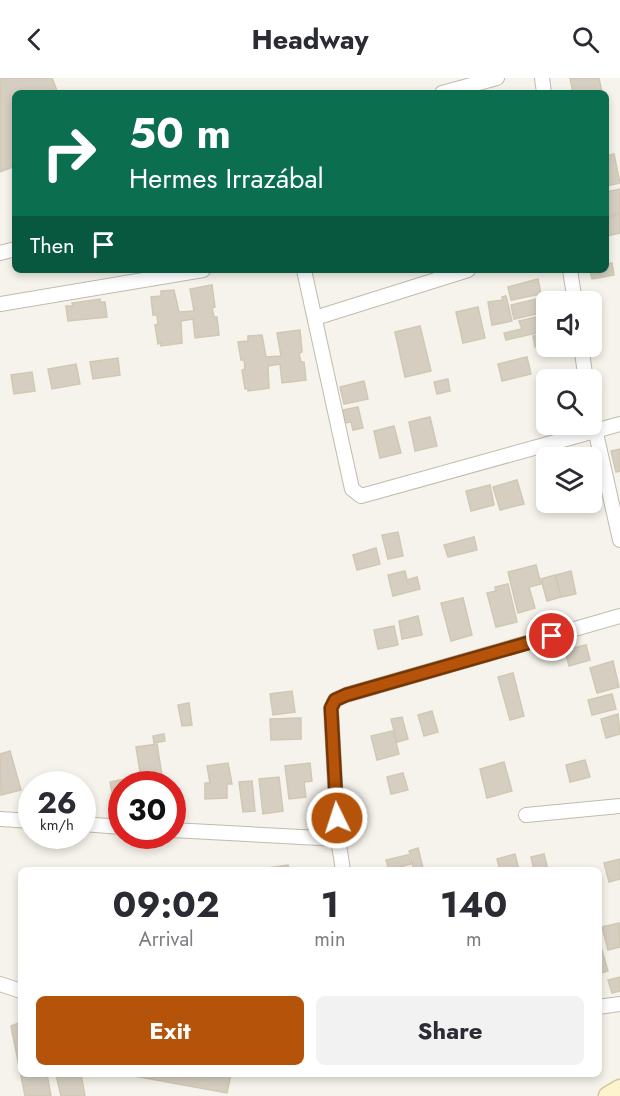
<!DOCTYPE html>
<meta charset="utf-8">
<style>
body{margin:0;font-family:Jost,sans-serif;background:#f2f2f3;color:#2b2b33;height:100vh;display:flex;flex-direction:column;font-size:22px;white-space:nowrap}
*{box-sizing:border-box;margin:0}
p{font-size:20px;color:#7c7c81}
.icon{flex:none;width:33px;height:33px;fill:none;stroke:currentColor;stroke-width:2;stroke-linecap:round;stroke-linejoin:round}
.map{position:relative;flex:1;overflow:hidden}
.sheet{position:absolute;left:18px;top:789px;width:584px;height:210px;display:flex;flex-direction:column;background:#fff;border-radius:9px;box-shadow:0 3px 9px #0003}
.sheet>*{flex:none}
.banner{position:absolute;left:12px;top:12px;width:597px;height:183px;border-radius:9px;box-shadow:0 3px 9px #0003;background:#0b6e4f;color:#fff;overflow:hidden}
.tools{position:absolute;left:536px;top:213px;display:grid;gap:12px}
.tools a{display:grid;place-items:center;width:66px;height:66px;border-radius:9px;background:#fff;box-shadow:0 3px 9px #0003;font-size:30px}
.speed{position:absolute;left:18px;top:693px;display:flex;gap:12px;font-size:30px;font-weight:700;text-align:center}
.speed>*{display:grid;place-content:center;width:78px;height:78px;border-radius:50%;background:#fff;box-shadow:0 3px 9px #0003;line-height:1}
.speed small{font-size:15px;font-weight:400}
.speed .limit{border:9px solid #d22;background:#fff;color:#111}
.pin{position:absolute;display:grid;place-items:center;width:51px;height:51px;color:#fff;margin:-26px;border:3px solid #fff;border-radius:50%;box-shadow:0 2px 6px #0007}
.me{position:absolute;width:66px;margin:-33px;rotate:356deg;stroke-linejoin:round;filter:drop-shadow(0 0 4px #0008)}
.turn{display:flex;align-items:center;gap:21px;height:126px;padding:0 18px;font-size:27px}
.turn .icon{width:78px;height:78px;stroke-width:2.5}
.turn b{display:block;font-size:42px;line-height:51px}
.then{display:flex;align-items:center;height:57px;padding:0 18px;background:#0003;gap:12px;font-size:22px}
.eta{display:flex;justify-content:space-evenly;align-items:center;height:102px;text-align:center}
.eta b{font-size:36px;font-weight:700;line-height:42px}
.action{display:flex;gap:12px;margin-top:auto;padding:12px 18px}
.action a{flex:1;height:69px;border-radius:9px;background:#b45309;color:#fff;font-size:24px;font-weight:700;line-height:69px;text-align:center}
.action a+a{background:#f2f2f3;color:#2b2b33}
header{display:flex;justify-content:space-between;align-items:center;height:78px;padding:0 18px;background:#fff;font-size:27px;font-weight:700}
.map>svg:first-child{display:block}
</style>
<header><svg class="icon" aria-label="back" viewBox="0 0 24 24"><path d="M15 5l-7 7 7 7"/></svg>Headway<svg class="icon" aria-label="search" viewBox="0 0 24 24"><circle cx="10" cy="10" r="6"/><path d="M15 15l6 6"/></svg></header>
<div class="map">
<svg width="620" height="1018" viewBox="0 0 620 1018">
<rect width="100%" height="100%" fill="#f5f3eb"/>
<g fill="#d6cfc1" stroke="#d1c8b4" stroke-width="1.5">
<polygon points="0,0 52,0 58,15 15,15 15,88 0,94"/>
<polygon points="570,0 599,0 602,15 573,15"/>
<polygon points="614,76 620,105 606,108 606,78"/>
<polygon points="620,111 620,135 606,138 606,114"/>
<polygon points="620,136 620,155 607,158 606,140"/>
<polygon points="612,185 614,197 592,201 590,192 606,192 606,186"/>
<polygon points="538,201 541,216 511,222 508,209"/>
<polygon points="212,207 215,229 212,230 214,239 217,239 219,257 195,260 193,241 181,243 182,265 161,268 161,265 158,266 155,247 158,246 157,237 153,237 151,219 161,218 161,213 174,212 179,234 194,233 190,211"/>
<polygon points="506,218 512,243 492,247 488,224 503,222 502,219"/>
<polygon points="541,220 545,234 514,241 511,227"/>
<polygon points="100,221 100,224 105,224 107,239 68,243 66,228 73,228 72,225"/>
<polygon points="478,229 485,260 463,265 456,234"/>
<polygon points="545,237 546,253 506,262 504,255 522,251 519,243"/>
<polygon points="420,248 431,293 405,299 395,254"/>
<polygon points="300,252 302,274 299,275 301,284 304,284 306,302 282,305 280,286 268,288 269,310 248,313 248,310 245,311 242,292 245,291 244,282 241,282 238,264 248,263 248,258 262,257 266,279 281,278 277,255"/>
<polygon points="546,255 546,266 535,269 533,258"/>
<polygon points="527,279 531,296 502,303 498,286"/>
<polygon points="118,280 120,297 93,301 90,284"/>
<polygon points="76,286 80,306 52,311 48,291"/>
<polygon points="32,294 35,313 14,316 11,297"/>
<polygon points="448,301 450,313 437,316 434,304"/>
<polygon points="364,303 368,321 344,326 340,309"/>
<polygon points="358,329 363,350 353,352 351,344 345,345 343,332"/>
<polygon points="430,339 437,368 415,373 409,344"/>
<polygon points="394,348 401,375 380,380 374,353"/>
<polygon points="620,371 620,393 616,394 611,373"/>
<polygon points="517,402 524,426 500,432 493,409"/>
<polygon points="490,407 494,427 471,433 466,413"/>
<polygon points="553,424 585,424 586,427 555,434"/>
<polygon points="398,454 403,478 388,481 382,457"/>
<polygon points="474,459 477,472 448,479 444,467"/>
<polygon points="376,470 380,486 357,492 353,477"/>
<polygon points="536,487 541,506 529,509 535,530 518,535 508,494"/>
<polygon points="405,493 407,502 417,499 420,511 393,518 388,497"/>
<polygon points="571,493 576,516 561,519 556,497"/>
<polygon points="555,497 561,519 547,523 541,501"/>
<polygon points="508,506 517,544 496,549 487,515 496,513 495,509"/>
<polygon points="463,520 472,557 451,563 441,525"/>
<polygon points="418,538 422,557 402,561 399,543"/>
<polygon points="394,548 398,567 378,571 374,552"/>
<polygon points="586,567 590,582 569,588 565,572"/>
<polygon points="613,583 619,609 597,615 590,590"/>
<polygon points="513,595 524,638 510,642 498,599"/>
<polygon points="292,613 295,634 273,637 270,616"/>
<polygon points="612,616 616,631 592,637 588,622"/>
<polygon points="189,625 192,647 182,648 178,627"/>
<polygon points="432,633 438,654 424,658 418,637"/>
<polygon points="618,636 620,656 606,660 601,641"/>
<polygon points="402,639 408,661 397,664 391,641"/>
<polygon points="301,640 301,661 271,662 270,641"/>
<polygon points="393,653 399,676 377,682 371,658"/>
<polygon points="164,656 165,663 154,665 153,658"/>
<polygon points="157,666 163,704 142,706 136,669"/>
<polygon points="10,673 21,712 1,717 0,676"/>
<polygon points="585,682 590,699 570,704 566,687"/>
<polygon points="504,684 512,713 487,720 480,691"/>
<polygon points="228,685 232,706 227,706 227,720 205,721 205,705 210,705 207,688"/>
<polygon points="310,685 312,703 304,704 306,719 289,721 285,688"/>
<polygon points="403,695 408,712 391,716 387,699"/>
<polygon points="135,699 136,706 122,706 122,729 115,731 110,704"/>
<polygon points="279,699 283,733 263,736 259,701"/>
<polygon points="252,703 255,733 243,734 239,704"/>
<polygon points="418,770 423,790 414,792 409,773"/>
<polygon points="515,776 519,792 500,792 497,781"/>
<polygon points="544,776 548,792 534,792 531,779"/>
<polygon points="408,777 411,786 389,792 386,782"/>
<polygon points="620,781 620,801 609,804 604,785"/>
<polygon points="288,787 289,792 268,792 267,790"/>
<polygon points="619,845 620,869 608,872 602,849"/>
<polygon points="601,869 608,893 598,896 598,870"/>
<polygon points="620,899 620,913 612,915 608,902"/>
<polygon points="21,944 21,996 47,996 51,1018 25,1018 11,948"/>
<polygon points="81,996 85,1018 61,1018 56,997"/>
<polygon points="123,996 231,996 227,1015"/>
</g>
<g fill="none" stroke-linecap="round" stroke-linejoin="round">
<defs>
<g id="minor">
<polyline points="542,0 544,15"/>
<polyline points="442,15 497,0"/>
<polyline points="0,175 15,171"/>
<polyline points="304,192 352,411 361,418 620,346"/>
<polyline points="570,192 575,224"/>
<polyline points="0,226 203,192"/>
<polyline points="315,240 468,192"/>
<polyline points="581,268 586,302"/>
<polyline points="591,333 620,462"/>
<polyline points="526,737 620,728"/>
<polyline points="0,741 32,743"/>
<polyline points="82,746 122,749"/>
<polyline points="172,752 338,761"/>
<polyline points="343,792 338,761 331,630 335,622 346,617 620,538"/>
<polyline points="0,906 21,913"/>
<polyline points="598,929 620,926"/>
</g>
<polyline id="secondary" points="608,1018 620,1011"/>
</defs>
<use href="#minor" stroke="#c0bbae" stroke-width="16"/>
<use href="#secondary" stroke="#d3c89c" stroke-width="21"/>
<use href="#minor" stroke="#fff" stroke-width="14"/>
<use href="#secondary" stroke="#fdf4cd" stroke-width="18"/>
</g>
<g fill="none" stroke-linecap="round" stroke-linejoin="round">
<defs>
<polyline id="route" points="337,740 331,630 335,622 346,617 552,558"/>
</defs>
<use href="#route" stroke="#753606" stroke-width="15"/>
<use href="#route" stroke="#b45309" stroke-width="10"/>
</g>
</svg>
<div class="tools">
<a><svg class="icon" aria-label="sound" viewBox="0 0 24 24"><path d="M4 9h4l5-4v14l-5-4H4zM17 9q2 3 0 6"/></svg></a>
<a><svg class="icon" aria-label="search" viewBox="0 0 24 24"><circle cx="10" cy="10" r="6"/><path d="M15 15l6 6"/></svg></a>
<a><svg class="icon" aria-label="layers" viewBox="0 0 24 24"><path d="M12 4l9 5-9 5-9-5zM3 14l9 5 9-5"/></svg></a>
</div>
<div class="speed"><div>26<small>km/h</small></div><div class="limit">30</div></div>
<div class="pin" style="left:552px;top:558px;background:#d93025"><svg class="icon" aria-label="arrive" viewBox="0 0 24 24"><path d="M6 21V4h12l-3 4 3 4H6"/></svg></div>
<svg class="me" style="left:337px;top:740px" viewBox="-20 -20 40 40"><circle r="17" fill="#b45309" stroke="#fff" stroke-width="3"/><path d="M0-11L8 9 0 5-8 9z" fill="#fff"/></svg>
<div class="banner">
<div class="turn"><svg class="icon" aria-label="right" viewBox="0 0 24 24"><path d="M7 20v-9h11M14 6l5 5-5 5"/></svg><div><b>50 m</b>Hermes Irrazábal</div></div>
<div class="then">Then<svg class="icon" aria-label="arrive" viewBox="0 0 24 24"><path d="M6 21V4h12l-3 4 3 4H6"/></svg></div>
</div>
<section class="sheet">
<div class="eta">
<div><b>09:02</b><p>Arrival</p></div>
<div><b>1</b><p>min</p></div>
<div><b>140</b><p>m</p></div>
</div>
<div class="action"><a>Exit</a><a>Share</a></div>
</section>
</div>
